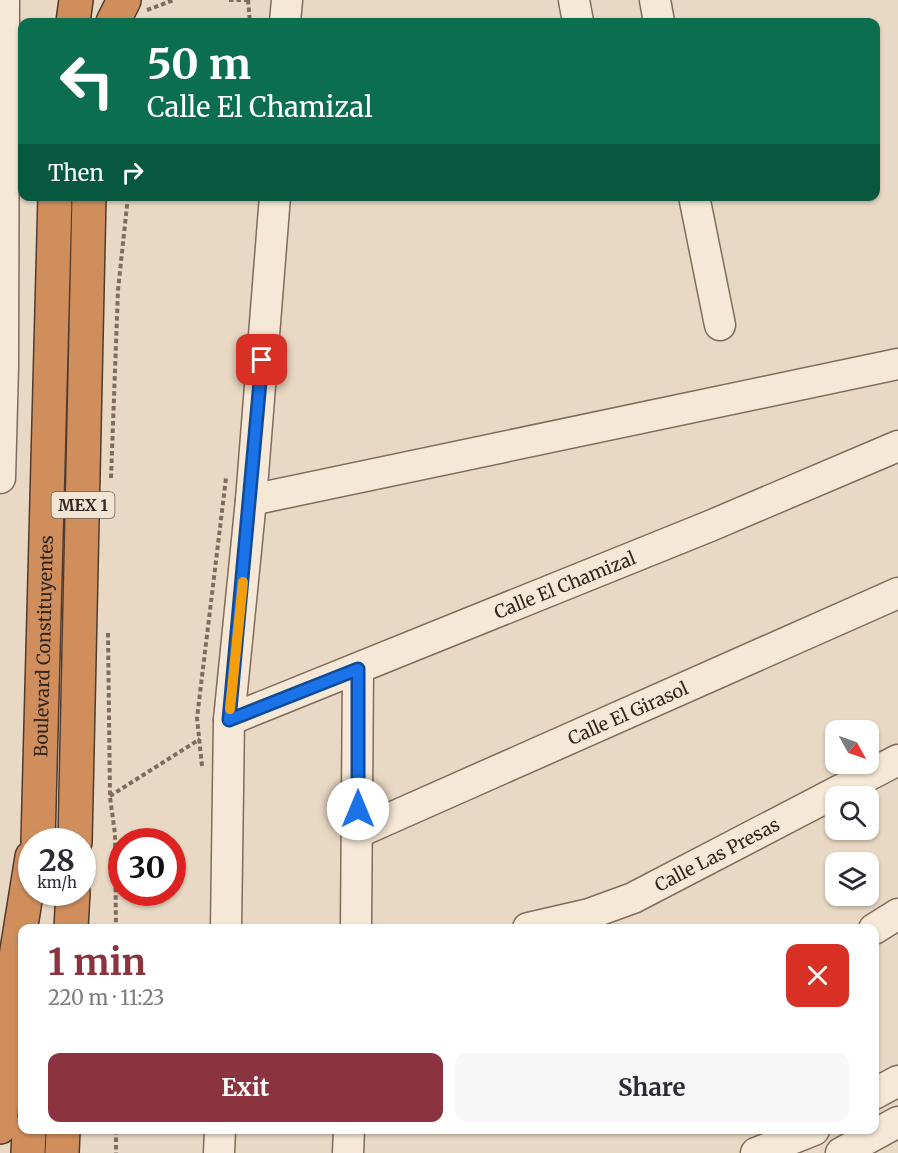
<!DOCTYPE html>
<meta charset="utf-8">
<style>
body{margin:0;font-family:Merriweather,serif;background:#f7f7f7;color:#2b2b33;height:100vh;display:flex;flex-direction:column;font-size:22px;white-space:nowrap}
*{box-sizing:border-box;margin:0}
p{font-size:20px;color:#7c7c81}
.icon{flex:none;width:33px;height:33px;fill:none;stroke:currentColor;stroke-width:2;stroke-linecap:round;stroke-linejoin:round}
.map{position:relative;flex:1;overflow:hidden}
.drawer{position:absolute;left:18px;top:924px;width:861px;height:210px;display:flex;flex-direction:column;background:#fff;border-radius:12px;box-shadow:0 2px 4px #0004}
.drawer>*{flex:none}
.top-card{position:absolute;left:18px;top:18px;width:862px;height:183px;border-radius:12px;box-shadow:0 2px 4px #0004;background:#0b6e4f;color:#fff;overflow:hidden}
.needle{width:39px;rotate:130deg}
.controls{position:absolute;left:825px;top:720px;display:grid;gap:12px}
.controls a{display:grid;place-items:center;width:54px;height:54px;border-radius:12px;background:#fff;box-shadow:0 2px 4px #0004;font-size:30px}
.speed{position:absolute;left:18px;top:828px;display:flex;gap:12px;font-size:30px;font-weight:700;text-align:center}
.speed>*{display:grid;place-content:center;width:78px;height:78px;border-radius:50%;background:#fff;box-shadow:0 2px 4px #0004;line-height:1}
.speed small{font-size:15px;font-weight:400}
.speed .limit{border:9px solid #d22;background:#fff;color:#111}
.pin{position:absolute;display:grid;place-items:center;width:51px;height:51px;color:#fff;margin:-26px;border-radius:12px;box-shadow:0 3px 9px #0006}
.me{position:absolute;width:66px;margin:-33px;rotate:0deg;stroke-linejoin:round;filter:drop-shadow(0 0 4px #0008)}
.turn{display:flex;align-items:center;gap:21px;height:126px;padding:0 30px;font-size:27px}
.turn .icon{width:78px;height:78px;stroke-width:2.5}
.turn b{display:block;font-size:42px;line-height:51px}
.then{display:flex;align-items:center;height:57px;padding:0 30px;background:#0003;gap:12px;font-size:22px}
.round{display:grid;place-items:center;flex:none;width:63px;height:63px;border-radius:12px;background:#f7f7f7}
.headline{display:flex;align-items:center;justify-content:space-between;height:102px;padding:0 30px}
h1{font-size:36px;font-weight:700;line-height:45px;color:#8b333f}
.action{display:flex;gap:12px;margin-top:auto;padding:12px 30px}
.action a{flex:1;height:69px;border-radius:12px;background:#8b333f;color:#fff;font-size:24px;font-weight:700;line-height:69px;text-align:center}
.action a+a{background:#f7f7f7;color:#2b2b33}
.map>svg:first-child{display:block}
</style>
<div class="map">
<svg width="898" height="1153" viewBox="0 0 898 1153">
<rect width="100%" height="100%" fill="#e9d9c4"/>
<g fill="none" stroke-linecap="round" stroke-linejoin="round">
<defs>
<g id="minor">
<polyline points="574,0 578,22"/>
<polyline points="655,0 659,22"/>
<polyline points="285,22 287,0"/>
<polyline points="694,196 720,325"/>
<polyline points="0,478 3,367 4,0"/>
<polyline points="251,500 898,364"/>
<path id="s1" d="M229,720L710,526L898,446"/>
<path id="s2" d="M359,832L898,593"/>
<polyline points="226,928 229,720 251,500 275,196"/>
<polyline points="356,928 358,669"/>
<path id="s3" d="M528,928L589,914L633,898L898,760"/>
<polyline points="874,929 898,914"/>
<polyline points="874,1094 898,1081"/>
<polyline points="219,1153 220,1130"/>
<polyline points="348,1153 349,1130"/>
<polyline points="756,1153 814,1130"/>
<polyline points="841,1153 898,1122"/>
</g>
<g id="highway">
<polyline points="73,22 76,0"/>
<polyline points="113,22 124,0"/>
<path id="s4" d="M38,842L55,196"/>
<polyline points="75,842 89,196"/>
<polyline points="71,928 73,892"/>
<polyline points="0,1127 10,994 32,857"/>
<polyline points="28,1153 29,1130"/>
<polyline points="62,1153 63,1130"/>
</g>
</defs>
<use href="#minor" stroke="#826b5c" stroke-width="33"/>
<use href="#highway" stroke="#503b30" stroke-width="36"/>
<g stroke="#826b5c" stroke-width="4" stroke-dasharray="4.5 3" stroke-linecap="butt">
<polyline points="229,0 248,0"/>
<polyline points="248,0 250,22"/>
<polyline points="147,10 174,0"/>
<polyline points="111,478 118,290 128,196"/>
<polyline points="108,633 110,797 115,834 116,928"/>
<polyline points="202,766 197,718 226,478"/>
<polyline points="110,796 200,739"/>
<polyline points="116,1130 116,1153"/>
</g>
<use href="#minor" stroke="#f5e8d6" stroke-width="30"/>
<use href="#highway" stroke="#d08e5d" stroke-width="33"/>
</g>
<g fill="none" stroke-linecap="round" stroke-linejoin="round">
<defs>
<polyline id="route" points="262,360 229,720 358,669 358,809"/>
</defs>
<use href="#route" stroke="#114b97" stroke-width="15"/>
<use href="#route" stroke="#1a73e8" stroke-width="10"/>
<polyline stroke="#f59e0b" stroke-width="10" points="230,709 243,582"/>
</g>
<g text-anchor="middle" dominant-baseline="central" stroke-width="4.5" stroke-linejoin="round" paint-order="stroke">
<rect fill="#f1e4d3" stroke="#6c5f55" stroke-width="1.5" x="51.5" y="492" width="63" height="26" rx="4.5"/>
<g font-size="16" font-weight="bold" fill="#33261f">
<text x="83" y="505">MEX 1</text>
</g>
<g font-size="18" fill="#33261f" stroke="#f1e4d3">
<text stroke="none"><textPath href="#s1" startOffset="362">Calle El Chamizal</textPath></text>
<text stroke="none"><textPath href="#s4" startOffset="196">Boulevard Constituyentes</textPath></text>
<text stroke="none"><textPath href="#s2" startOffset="294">Calle El Girasol</textPath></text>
<text stroke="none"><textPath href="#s3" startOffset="204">Calle Las Presas</textPath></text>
</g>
</g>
</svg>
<div class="controls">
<a><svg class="needle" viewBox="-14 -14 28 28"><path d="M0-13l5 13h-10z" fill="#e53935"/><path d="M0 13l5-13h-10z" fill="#7c7c81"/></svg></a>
<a><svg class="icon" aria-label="search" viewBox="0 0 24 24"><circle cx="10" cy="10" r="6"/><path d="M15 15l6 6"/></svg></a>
<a><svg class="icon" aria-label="layers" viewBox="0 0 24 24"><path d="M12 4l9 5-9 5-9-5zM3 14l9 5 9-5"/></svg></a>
</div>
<div class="speed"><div>28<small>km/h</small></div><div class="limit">30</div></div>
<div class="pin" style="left:262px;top:360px;background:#d93025"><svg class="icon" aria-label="arrive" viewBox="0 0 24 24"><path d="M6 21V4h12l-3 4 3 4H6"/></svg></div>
<svg class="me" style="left:358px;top:809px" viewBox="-20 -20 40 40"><circle r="19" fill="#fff"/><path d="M0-13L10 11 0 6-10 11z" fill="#1a73e8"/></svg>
<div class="top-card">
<div class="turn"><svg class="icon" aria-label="left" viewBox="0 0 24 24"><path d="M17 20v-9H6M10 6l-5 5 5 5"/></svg><div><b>50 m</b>Calle El Chamizal</div></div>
<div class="then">Then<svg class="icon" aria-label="right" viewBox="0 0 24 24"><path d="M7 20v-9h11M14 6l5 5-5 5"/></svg></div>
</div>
<section class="drawer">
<div class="headline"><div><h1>1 min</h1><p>220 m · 11:23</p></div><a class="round" style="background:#d93025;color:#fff"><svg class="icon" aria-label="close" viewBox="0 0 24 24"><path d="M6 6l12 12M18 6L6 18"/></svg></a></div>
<div class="action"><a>Exit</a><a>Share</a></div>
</section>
</div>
